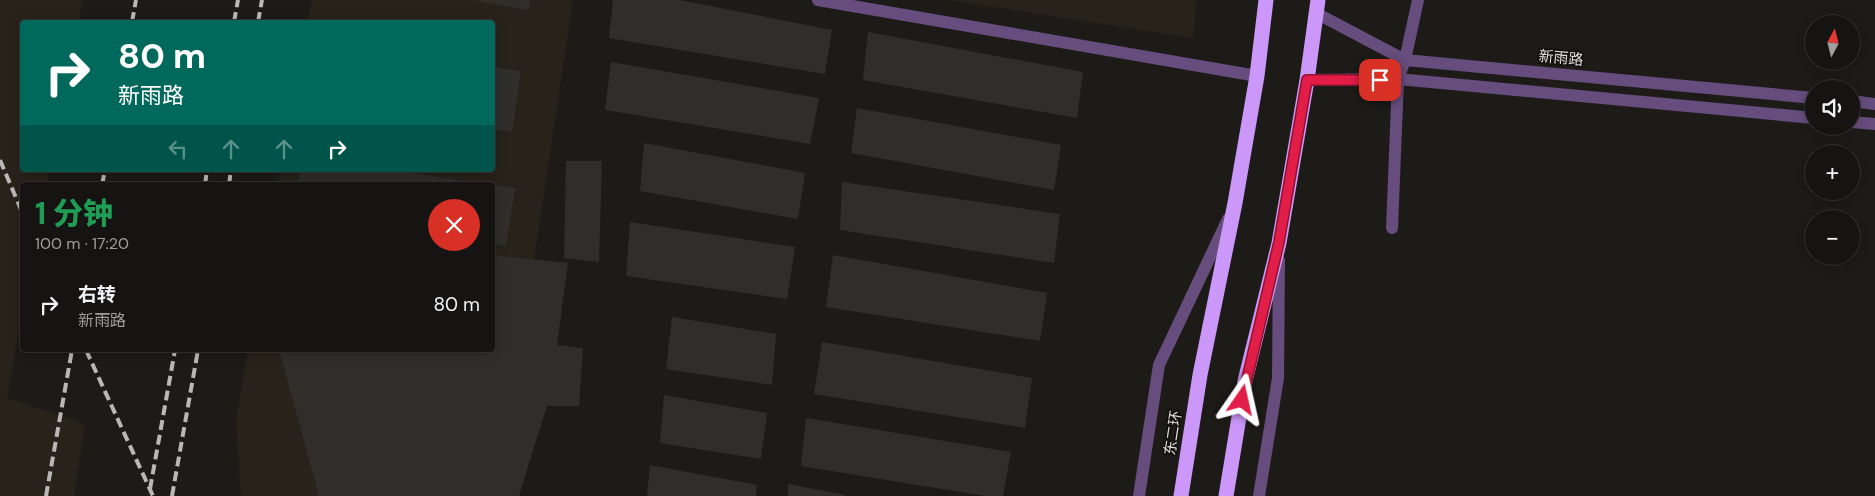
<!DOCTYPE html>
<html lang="zh">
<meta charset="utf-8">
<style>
body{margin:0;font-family:"DM Sans","Noto Sans SC",sans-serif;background:#1f1d1b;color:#f1f3f6;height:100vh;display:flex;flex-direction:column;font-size:19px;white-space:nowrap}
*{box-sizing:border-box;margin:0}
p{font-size:16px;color:#9e9e9f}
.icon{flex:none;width:28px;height:28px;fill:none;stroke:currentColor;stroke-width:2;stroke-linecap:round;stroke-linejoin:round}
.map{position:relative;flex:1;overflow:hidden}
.sheet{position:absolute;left:20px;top:182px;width:475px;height:170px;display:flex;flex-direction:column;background:#161412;border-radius:5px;box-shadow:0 2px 12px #0003,0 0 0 1px #353332}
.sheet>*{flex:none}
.top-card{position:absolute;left:20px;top:20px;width:475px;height:152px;border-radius:5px;box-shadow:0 2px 12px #0003,0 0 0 1px #353332;background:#00695c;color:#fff;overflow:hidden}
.needle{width:32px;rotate:7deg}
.tools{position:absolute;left:1805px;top:15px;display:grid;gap:10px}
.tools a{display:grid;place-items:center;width:55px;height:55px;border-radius:50%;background:#161412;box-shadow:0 2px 12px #0003,0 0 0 1px #353332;font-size:25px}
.pin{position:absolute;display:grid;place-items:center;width:42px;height:42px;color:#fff;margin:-21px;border-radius:10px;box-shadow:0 2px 8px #0006}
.me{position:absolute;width:55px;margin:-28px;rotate:11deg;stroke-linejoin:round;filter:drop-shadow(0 0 4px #0008)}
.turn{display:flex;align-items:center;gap:18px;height:105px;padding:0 15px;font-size:22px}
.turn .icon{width:65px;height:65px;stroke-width:2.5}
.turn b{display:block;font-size:35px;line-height:42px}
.lanes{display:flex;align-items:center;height:48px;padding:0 15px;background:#0003;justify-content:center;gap:25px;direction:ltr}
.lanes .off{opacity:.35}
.round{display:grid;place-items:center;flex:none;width:52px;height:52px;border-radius:26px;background:#1f1d1b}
.head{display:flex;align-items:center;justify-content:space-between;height:85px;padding:0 15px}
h1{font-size:30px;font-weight:800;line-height:38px;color:#1e9e55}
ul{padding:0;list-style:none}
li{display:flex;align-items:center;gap:15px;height:75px;padding:0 15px}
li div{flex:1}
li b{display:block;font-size:19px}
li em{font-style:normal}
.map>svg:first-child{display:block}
</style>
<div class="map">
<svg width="1875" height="496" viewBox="0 0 1875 496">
<rect width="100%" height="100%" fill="#1d1b18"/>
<g fill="#27221a">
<polygon points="0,0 83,0 78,22 22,22 22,170 49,170 47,185 22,185 22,314 7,398 85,424 74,496 0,496"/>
<polygon points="312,0 573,0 499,496 241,496 236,419 248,350 492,350 492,185 278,185 280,170 492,170 492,22 307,22"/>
<polygon points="948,0 1197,0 1193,38"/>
</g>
<g fill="#302e2b">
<polygon points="472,0 530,0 529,10"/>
<polygon points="613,0 680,0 832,30 825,74 609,38"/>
<polygon points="868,32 1083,72 1077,118 863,80"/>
<polygon points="611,62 819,98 810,144 605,110"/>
<polygon points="492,67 521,71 512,132 492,129"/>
<polygon points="857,108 1061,145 1054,190 851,153"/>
<polygon points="644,143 805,173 798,219 640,191"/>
<polygon points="566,161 602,161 599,262 564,258"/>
<polygon points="300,170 391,170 489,185 298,185"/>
<polygon points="842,182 1060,214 1054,263 840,230"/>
<polygon points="492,185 515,188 506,246 492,244"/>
<polygon points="630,222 795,247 787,299 626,276"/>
<polygon points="492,255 568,263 557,345 583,348 579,406 547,406 519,496 319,496 279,350 492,350"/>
<polygon points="833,255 1047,293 1040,341 826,307"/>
<polygon points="672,317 776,334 772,385 666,369"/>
<polygon points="822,342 1032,378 1025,428 814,394"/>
<polygon points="664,395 767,413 761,459 660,443"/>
<polygon points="806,418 1011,452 1003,496 985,496 801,466"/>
<polygon points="650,465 757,485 756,496 647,496"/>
<polygon points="788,484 845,495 844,496 788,496"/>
</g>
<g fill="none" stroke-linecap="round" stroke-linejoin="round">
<g stroke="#664d7d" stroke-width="12">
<polyline points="818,0 1257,76"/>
<polyline points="1316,13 1405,60 1814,98"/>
<polyline points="1307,80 1398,79 1814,118"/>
<polyline points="1851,101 1875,104"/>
<polyline points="1851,122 1875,124"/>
<polyline points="1392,228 1398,79 1405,60 1418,0"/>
<polyline points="1139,496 1159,365 1228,219"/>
<polyline points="1259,496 1278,378 1279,260"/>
</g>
<g stroke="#cb97f9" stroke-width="15">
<polyline points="1181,496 1200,375 1235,203 1257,76 1266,0"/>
<polyline points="1226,496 1245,381 1279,243 1307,80 1318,0"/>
</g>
<g stroke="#bab8b6" stroke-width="4" stroke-dasharray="10 5" stroke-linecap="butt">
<polyline points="132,22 136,0"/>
<polyline points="234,22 238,0"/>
<polyline points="258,22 262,0"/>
<polyline points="0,160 22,212"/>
<polyline points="102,185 105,170"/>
<polyline points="205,185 207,170"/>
<polyline points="229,185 231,170"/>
<polyline points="86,350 153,496"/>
<polyline points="150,489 175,350"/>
<polyline points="46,496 72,350"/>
<polyline points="172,496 198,350"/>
</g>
</g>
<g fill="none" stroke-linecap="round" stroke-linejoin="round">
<defs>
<polyline id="route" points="1242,400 1279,242 1307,80 1380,80"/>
</defs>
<use href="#route" stroke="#92132f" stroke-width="12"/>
<use href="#route" stroke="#e11d48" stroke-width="9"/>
</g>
<g text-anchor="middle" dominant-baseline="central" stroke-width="4" stroke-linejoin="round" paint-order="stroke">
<g font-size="15" fill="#dedddb" stroke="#14120f">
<text transform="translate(1561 58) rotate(5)">新雨路</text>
<text transform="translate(1173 433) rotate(-81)">东二环</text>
</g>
</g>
</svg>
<div class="tools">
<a><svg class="needle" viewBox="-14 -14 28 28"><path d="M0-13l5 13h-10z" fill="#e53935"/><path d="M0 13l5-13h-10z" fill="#9e9e9f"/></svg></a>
<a><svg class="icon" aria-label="sound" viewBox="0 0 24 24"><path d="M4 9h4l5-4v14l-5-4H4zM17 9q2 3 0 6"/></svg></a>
<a>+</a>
<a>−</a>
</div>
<div class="pin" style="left:1380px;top:80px;background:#d93025"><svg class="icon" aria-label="arrive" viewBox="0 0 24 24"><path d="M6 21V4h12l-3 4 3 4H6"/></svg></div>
<svg class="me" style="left:1242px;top:400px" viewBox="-20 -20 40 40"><path d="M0-17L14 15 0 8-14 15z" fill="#e11d48" stroke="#fff" stroke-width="4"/></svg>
<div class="top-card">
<div class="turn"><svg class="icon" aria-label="right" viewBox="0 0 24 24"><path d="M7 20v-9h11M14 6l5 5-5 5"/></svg><div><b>80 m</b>新雨路</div></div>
<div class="lanes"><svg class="icon off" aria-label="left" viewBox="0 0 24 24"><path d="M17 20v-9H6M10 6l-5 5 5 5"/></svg><svg class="icon off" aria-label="ahead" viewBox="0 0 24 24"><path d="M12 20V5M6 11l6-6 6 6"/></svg><svg class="icon off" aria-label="ahead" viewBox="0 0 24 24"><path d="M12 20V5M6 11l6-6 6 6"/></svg><svg class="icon" aria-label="right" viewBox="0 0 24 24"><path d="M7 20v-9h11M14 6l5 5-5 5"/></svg></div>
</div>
<section class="sheet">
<div class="head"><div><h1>1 分钟</h1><p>100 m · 17:20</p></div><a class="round" style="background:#d93025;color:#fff"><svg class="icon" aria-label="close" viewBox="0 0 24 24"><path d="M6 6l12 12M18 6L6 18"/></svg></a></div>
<ul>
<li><svg class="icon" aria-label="right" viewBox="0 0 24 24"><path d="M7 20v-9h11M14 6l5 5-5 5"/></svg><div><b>右转</b><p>新雨路</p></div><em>80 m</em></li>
</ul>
</section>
</div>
